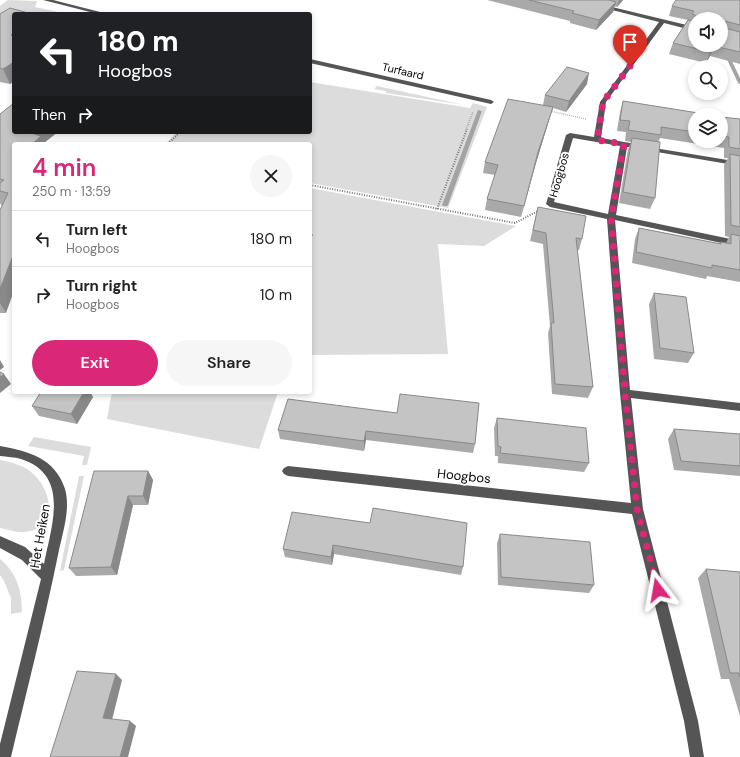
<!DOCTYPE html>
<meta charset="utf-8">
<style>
body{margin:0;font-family:"DM Sans",sans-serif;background:#f6f6f6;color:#222;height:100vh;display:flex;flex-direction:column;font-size:15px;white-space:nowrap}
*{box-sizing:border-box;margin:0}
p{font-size:13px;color:#767676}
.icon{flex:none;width:22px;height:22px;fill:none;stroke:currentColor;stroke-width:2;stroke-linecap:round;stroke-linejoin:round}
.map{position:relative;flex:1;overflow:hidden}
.drawer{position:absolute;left:12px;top:142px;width:300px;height:252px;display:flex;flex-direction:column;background:#fff;border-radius:4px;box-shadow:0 2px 6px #0003}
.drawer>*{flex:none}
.top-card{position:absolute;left:12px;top:12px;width:300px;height:122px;border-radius:4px;box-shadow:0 2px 6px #0003;background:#202124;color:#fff;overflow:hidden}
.controls{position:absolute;left:688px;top:12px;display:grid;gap:8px}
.controls a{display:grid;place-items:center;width:40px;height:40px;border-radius:50%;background:#fff;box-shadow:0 2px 6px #0003;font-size:20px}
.pin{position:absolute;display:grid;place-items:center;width:34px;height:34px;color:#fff;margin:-41px -17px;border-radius:50% 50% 50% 0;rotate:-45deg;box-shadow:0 0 4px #0007}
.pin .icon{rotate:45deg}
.me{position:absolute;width:44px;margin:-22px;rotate:346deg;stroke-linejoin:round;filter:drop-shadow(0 0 3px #0008)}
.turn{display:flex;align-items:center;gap:14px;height:84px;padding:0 20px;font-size:18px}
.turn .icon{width:52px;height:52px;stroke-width:2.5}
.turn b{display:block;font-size:28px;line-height:34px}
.then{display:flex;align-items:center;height:38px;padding:0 20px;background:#0003;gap:8px;font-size:15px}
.round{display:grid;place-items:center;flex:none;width:42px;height:42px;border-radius:21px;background:#f6f6f6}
.head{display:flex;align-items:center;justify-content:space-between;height:68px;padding:0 20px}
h1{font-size:24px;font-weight:600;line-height:30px;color:#db2777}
.button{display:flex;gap:8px;margin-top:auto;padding:8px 20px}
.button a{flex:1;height:46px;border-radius:24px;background:#db2777;color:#fff;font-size:16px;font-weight:600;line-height:46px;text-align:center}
.button a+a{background:#f6f6f6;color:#222}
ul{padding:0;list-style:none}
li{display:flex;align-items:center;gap:12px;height:56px;padding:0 20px;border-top:1px solid #e0e0e0}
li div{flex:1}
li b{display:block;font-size:15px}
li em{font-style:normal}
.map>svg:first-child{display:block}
</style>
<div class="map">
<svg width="740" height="757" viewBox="0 0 740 757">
<rect width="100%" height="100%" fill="#fff"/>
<g fill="#dcdcdc">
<polygon points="8,0 37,1 35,7 67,14 14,14 0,28 0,6"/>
<polygon points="310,82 470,108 473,103 487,107 448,208 310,183 310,144 165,144 177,132 310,132"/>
<polygon points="377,86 464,105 386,93 386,91 374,89"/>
<polygon points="310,188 516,226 484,246 438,244 448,354 310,355"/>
<polygon points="112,392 278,392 259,449 107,419"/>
<polygon points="34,437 91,447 87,465 82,465 84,456 28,446"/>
<path d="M0,460C11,462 23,465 31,472C47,485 58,513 38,527C36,529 34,531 30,531C21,534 9,530 0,528Z"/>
<polygon points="79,476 84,476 64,570 60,571"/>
<path d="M0,559C17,573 22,591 22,612L11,614V598L4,581L0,575Z"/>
</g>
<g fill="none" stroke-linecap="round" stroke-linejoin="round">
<g fill="#a3a3a3" fill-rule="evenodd">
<polygon points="724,52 728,53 740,78 740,84 738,83 724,53"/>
<polygon points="478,110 482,111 448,205 447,206 443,206 442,205"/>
</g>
<g stroke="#777" stroke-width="1.5" stroke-dasharray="0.5 1.5" stroke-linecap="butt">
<polyline points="550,111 586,119"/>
<polyline points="466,130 473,112"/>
</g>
<g stroke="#777" stroke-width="2" stroke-dasharray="1 1.5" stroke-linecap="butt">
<polyline points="168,144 180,132"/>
<polyline points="310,185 515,223 538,211"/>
<polyline points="437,209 467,129"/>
<polyline points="310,235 313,235"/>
</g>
<g fill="#555" fill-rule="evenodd">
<polygon points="43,0 53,0 108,14 98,14"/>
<path d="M573,0H583L695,27V31L664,23L606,102L601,138L630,143L634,145L633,147H627L616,215L740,241V247L615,220L630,390L740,403V411L631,398L643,509L698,721L704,757H690L684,721L632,514L288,476L284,474L282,471L284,468L288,466L631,503L620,393L607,219L550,207L546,204L566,135L570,133L594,137L600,102L659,22ZM573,138L620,146L608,214L554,202Z"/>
<polygon points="310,59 491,100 494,102 491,104 310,63"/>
<polygon points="642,146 740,162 740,166 645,150 641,148"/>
<path d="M0,446C28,451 55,458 65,489C71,510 62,534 58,555C44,623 27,690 11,757H0V744L41,579L22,560L0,548V536L25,547L44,564C51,527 71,475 21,459C15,457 7,457 0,456Z"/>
</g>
</g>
<g fill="#a9a9a9" fill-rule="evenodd">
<polygon points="487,0 623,0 617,7 614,6 613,12 596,30 570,23 570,21"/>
<path d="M740,0V64L710,56L706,63L669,54L673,43L688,20L669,16L672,6ZM695,19H721L695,45Z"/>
<polygon points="0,14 14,14 14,81 10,84 0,82"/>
<polygon points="587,84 566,112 553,108 550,117 536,163 521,217 485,210 487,199 495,175 483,173 485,162 543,105 545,95"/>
<polygon points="623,101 695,115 695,141 721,141 721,117 740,119 740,282 707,276 706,279 632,263 635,239 639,228 720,244 721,242 726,243 729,237 725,236 724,165 728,158 724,158 724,148 660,138 658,142 655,198 650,209 619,203 628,149 631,142 625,141 626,132 617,131 620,112"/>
<polygon points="0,114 45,144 14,144 6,313 0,313 0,210 2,205 1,205 0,203"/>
<polygon points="538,207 582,239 579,250 577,250 593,387 588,398 552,394 548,333 550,326 543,244 530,241"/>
<polygon points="654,293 694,353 688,363 654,359 649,304"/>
<polygon points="41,392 90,392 93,397 77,424 39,416 32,406"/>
<polygon points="288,399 475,444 473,453 366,440 364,451 280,439 278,430"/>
<polygon points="497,418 589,463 584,472 498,463 498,456 495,456 494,428"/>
<polygon points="674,429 740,434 740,476 674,470 668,439"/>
<polygon points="148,471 153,480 148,505 133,505 117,575 76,576 69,568"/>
<polygon points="370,523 463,567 461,575 334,554 332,565 285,557 283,549"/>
<polygon points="500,534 594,585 589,593 498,585 497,543"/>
<polygon points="706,569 740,572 740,716 729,679 721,679 698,578"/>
</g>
<g fill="#898989">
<polygon points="619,0 623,0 617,7"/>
<polygon points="616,2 613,12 596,30 599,20"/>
<polygon points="714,46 710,56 706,63 710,52"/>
<polygon points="14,62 14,81 10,84 3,69"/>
<polygon points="589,73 587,84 566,112 569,101"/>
<polygon points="553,107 550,117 536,163 521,217 538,152"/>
<polygon points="33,132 58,132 44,143 45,144 32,144 31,133"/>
<polygon points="14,253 14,291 6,313 0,303 0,289"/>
<polygon points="0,360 4,367 0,370"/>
<polygon points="4,374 11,384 0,393 0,377"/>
<polygon points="84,392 90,392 93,397 77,424 71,414"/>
<polygon points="366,431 366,440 364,451 364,441"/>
<polygon points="148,471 153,480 148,505 143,496"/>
<polygon points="128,496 133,505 117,575 111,567"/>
<polygon points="333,545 334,554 332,565 331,557"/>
<polygon points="116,674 122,680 111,724 103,718"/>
<polygon points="130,721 136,726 128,757 120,757"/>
</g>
<g fill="#c4c4c4" stroke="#898989">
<polygon points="529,0 609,0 616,2 599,20 572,13 574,11"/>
<polygon points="676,0 740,0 740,25 725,21 724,23 725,28 740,32 740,52 714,46 710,52 673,43 688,20 695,21 695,45 721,45 721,19 700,19 700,17 692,14 694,11 672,6"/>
<polygon points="10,8 32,14 14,14 14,33 11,35 14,36 14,62 3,69 0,68 0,14"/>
<polygon points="567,67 589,73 569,101 545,95"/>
<polygon points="508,99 553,107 538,152 524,206 487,199 498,165 485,162"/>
<polygon points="623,101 711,115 695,115 695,132 661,127 661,135 628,130 630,121 620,120"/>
<polygon points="14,103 14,132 33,132 31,133 41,136 32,144 14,144 14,253 0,289 0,210 8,193 0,191 0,183 4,180 0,179 0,114"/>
<polygon points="721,117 740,119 740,149 729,147 729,137 721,136"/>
<polygon points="632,138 660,142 655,198 623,192"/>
<polygon points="730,154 740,156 740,227 731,225"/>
<polygon points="538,207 586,216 582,239 576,238 593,387 555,384 551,323 554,323 546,233 533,230"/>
<polygon points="639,228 721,244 721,242 731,244 731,234 740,236 740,270 712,265 712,268 636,252"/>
<polygon points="654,293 686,297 694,353 660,348"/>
<polygon points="0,372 4,374 0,377"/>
<polygon points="41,392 84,392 71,414 32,406"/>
<polygon points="400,394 479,403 475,444 366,431 364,441 278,430 288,399 397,413"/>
<polygon points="497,418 586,428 589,463 500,453 501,447 498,446"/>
<polygon points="674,429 740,434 740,466 681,461"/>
<polygon points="94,471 148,471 143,496 128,496 111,567 69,568"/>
<polygon points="373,508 467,523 463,567 333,545 331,557 283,549 292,512 370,523"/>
<polygon points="500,534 590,542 594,585 501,577"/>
<polygon points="706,569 740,572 740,677 739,673 730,673"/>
<polygon points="77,671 116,674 103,718 130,721 120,757 50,757"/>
</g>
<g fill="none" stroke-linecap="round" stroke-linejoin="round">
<polyline stroke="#db2777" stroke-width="7" stroke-dasharray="0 12.6" points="630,66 603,102 597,140 624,144 611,218 625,393 637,509 658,590"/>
</g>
<g text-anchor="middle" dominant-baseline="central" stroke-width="4" stroke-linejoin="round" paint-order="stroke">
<g font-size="11" fill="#000" stroke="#fff">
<text transform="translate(403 71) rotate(13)">Turfaard</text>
<text transform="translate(559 175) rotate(-74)">Hoogbos</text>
</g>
<g font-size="13" fill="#000" stroke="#fff">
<text transform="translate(464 476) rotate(6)">Hoogbos</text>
<text transform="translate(40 536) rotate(-80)">Het Heiken</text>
</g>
</g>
</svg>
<div class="controls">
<a><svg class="icon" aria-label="sound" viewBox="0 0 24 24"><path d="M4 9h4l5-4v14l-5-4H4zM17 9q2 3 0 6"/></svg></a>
<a><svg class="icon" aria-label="search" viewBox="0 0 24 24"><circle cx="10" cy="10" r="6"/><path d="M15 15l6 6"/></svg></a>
<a><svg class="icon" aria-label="layers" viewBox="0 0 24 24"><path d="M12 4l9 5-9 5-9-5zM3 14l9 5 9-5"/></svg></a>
</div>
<div class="pin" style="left:630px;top:66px;background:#d93025"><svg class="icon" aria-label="arrive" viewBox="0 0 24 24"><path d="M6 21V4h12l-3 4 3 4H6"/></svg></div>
<svg class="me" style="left:658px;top:590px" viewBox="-20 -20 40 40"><path d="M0-17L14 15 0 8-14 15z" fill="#db2777" stroke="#fff" stroke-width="4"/></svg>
<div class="top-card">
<div class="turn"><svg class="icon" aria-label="left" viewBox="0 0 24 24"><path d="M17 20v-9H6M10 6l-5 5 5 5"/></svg><div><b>180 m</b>Hoogbos</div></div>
<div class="then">Then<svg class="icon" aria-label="right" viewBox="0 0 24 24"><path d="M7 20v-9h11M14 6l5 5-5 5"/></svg></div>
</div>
<section class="drawer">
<div class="head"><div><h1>4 min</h1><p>250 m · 13:59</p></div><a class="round"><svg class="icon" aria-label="close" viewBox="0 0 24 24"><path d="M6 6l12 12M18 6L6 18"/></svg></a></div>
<ul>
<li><svg class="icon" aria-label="left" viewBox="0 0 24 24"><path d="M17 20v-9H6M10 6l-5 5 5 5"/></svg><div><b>Turn left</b><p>Hoogbos</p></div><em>180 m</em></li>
<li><svg class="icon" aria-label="right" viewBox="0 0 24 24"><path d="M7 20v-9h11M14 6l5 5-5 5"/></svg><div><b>Turn right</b><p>Hoogbos</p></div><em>10 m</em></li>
</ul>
<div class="button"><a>Exit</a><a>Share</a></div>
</section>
</div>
